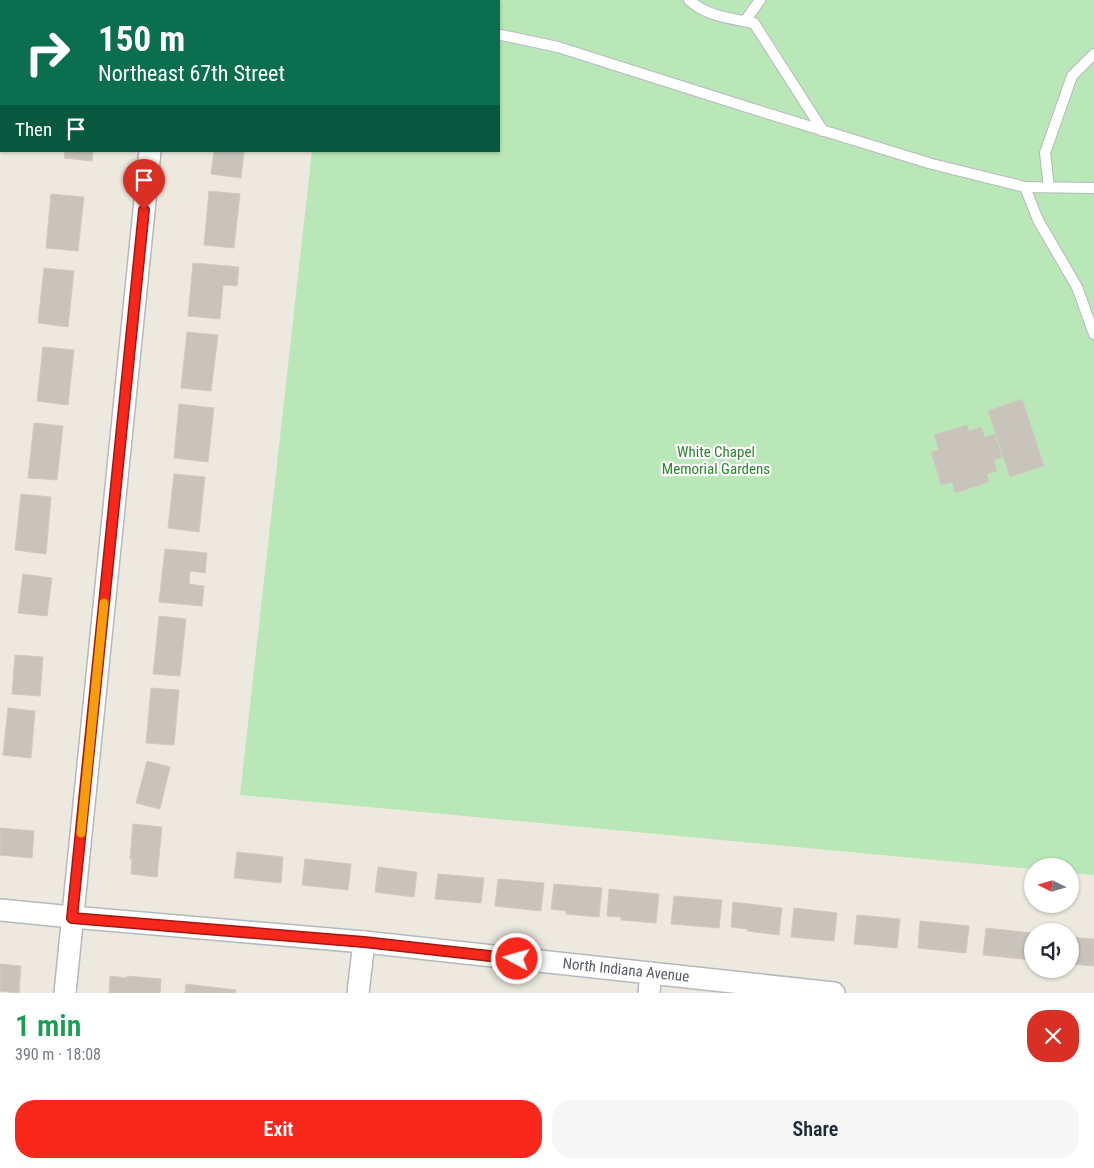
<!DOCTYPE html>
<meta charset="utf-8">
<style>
body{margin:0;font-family:"Roboto Condensed",sans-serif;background:#f6f6f7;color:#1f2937;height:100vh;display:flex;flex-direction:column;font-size:19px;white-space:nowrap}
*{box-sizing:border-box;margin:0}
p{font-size:16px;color:#747a83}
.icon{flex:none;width:28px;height:28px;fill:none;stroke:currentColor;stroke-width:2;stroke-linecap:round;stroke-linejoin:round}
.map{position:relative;height:993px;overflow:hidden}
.drawer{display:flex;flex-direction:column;background:#fff;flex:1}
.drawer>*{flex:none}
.guide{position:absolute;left:0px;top:0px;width:500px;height:152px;box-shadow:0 1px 4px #0004;background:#0b6e4f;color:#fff;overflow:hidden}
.needle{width:32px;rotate:275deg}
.controls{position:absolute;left:1024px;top:858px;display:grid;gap:10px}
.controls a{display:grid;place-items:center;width:55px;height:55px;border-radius:50%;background:#fff;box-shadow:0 1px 4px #0004;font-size:25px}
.pin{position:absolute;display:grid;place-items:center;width:42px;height:42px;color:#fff;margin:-51px -21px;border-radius:50% 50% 50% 0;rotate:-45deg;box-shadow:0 0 5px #0007}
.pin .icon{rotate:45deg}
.me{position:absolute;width:55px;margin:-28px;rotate:276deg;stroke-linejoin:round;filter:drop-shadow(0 0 4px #0008)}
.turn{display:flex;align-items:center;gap:18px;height:105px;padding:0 15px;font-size:22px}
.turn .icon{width:65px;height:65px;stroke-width:2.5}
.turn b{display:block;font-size:35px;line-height:42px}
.then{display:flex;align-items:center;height:48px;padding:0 15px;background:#0003;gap:10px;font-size:19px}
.round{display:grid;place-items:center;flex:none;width:52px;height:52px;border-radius:20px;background:#f6f6f7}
.head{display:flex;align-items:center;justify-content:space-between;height:85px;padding:0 15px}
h1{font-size:30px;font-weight:600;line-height:38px;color:#1e9e55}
.action{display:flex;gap:10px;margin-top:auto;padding:10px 15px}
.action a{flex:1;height:58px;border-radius:20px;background:#f7271b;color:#fff;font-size:20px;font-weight:600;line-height:58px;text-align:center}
.action a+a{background:#f6f6f7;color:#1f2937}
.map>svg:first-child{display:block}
</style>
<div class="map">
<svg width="1094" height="993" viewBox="0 0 1094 993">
<rect width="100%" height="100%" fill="#ede9df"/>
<polygon fill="#b9e7b8" points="329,0 1094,0 1094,875 1070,873 1070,866 1032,866 1032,869 240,795 312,151 499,151 499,1 329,1"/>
<g fill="#c8c4bc" stroke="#d2cbbd">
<polygon points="65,151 93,151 92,161 64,158"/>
<polygon points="214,151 244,151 241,178 211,174"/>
<polygon points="209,191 240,194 234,248 204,245"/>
<polygon points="51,194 84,197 78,251 46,248"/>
<polygon points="193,263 239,267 237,286 223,285 220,319 188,316"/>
<polygon points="44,268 74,271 68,327 38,323"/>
<polygon points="187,332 218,335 211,391 181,388"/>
<polygon points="43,347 74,350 68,405 37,401"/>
<polygon points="1022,399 1044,466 1010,477 988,411"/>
<polygon points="179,404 214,408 208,462 174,458"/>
<polygon points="34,423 63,426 57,480 28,478"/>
<polygon points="967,425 969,431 981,427 985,437 995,434 1002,457 994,460 997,471 987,474 989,482 955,493 952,482 941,485 931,452 939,450 934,435"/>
<polygon points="174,474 205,477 199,532 168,528"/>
<polygon points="21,494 51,497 46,554 15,550"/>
<polygon points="165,549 207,553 205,573 190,571 189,584 204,586 202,606 159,602"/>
<polygon points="23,574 52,578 47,616 18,613"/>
<polygon points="159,616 186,619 180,676 153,674"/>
<polygon points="15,655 43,657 40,696 12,694"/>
<polygon points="151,688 179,690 174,745 146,743"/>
<polygon points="8,708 35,711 31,758 3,755"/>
<polygon points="147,761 170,767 160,809 136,803"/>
<polygon points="133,824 162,827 157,877 131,874 132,859 130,859"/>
<polygon points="0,828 34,831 32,858 0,855"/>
<polygon points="237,852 283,857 281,883 234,878"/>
<polygon points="305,859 351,864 348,890 302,885"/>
<polygon points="378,867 417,872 414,897 375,892"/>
<polygon points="438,874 484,878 481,903 435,899"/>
<polygon points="498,879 544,883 541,911 495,906"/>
<polygon points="554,884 602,888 599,917 566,914 566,911 551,909"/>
<polygon points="609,889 659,894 656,923 621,920 621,917 607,916"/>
<polygon points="674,896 722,900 719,928 671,924"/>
<polygon points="733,902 782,908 779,935 747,931 748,929 731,927"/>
<polygon points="794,908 837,913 834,941 791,937"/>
<polygon points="857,915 900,919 897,948 854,944"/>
<polygon points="920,921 969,926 966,953 918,948"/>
<polygon points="986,928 1032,933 1032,960 983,955"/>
<polygon points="1070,937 1094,939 1094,966 1070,964"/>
<polygon points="0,964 21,966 19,993 0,991"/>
<polygon points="110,976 127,978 127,976 161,979 160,993 109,993"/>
<polygon points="186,984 236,990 236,993 185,993"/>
</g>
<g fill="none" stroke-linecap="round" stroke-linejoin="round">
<defs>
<g id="lane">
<path d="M689,0C708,17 729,18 754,23L823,131"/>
<polyline points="745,21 760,0"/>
<polyline points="501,35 558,47 750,108 932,164 1025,187 1094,188"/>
<polyline points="1025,187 1038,220 1077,287 1094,334"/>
<polyline points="1049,187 1045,153 1072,76 1094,54"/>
</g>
<g id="street">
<polyline points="165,1 165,0"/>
<polyline points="0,910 72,917 364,942 834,993"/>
<polyline points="65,993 150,151"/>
<polyline points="358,993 364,942"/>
<polyline points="649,993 651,973"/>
</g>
</defs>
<use href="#lane" stroke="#b5b8bd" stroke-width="12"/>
<use href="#street" stroke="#b5b8bd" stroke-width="24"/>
<use href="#lane" stroke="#fff" stroke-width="10"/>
<use href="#street" stroke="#fff" stroke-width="21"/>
</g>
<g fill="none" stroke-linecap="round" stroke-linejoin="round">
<defs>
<polyline id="route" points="144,210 72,918 364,942 517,959"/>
</defs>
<use href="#route" stroke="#a11912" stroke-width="12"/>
<use href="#route" stroke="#f7271b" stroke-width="9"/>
<polyline stroke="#f59e0b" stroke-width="9" points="81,833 104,603"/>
</g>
<g text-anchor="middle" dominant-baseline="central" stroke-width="4.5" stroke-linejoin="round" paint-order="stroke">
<g font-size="15" fill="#2d842f" stroke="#fff">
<text x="716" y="452">White Chapel<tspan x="716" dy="17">Memorial Gardens</tspan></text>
</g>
<g font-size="15" fill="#585d62" stroke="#fff">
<text transform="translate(626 970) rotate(6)">North Indiana Avenue</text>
</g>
</g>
</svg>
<div class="controls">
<a><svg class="needle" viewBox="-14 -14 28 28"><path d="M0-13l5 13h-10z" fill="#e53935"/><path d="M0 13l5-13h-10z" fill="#747a83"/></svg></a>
<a><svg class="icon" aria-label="sound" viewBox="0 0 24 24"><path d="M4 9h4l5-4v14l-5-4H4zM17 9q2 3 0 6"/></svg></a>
</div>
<div class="pin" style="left:144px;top:210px;background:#d93025"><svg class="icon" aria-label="arrive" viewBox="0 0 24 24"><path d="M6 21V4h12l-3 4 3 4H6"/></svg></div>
<svg class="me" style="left:517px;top:959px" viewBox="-20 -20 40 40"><circle r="17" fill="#f7271b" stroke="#fff" stroke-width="3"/><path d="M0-11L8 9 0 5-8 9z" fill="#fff"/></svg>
<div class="guide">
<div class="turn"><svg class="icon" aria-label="right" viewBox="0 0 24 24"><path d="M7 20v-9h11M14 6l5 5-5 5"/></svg><div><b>150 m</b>Northeast 67th Street</div></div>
<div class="then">Then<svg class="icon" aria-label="arrive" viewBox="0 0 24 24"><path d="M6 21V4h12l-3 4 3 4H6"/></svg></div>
</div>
</div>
<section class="drawer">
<div class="head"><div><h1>1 min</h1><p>390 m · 18:08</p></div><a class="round" style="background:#d93025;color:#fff"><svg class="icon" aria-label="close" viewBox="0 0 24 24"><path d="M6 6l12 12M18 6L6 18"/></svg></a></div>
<div class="action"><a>Exit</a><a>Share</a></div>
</section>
